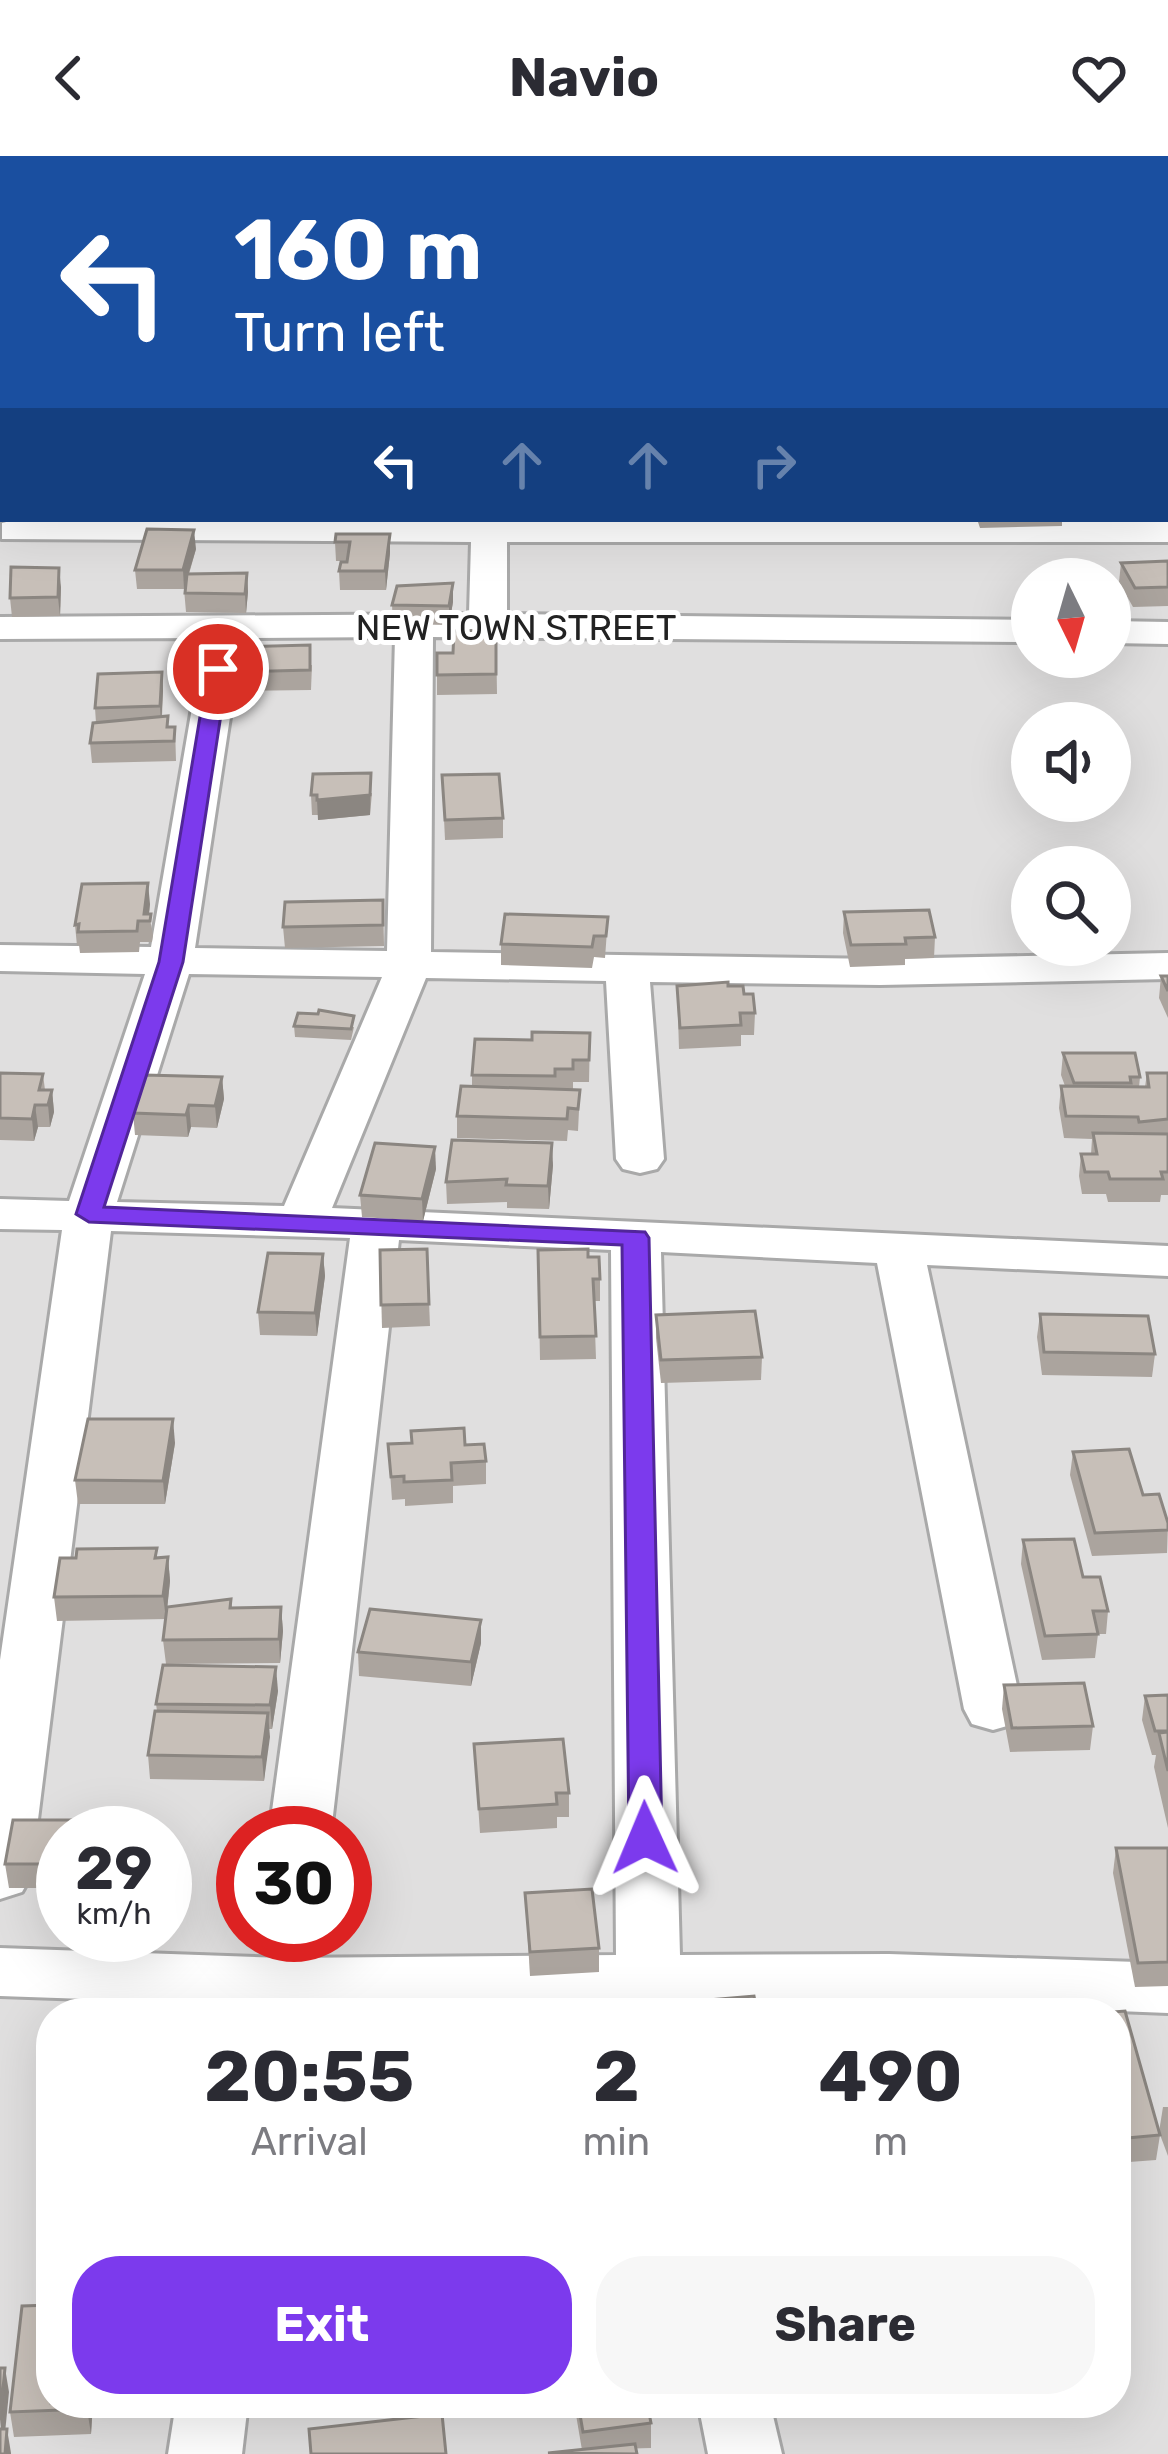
<!DOCTYPE html>
<style>
body{margin:0;font-family:Rubik,sans-serif;background:#f7f7f7;color:#2b2b33;height:100vh;display:flex;flex-direction:column;font-size:45px;white-space:nowrap}
*{box-sizing:border-box;margin:0}
p{font-size:39px;color:#7c7c81}
.icon{flex:none;width:66px;height:66px;fill:none;stroke:currentColor;stroke-width:2;stroke-linecap:round;stroke-linejoin:round}
.map{position:relative;flex:1;overflow:hidden}
.panel{position:absolute;left:36px;top:1842px;width:1095px;height:420px;display:flex;flex-direction:column;background:#fff;border-radius:48px;box-shadow:0 12px 48px #0002}
.panel>*{flex:none}
.guide{position:absolute;left:0px;top:0px;width:1170px;height:366px;box-shadow:0 12px 48px #0002;background:#1a4fa0;color:#fff;overflow:hidden}
.needle{width:78px;rotate:175deg}
.fabs{position:absolute;left:1011px;top:402px;display:grid;gap:24px}
.fabs a{display:grid;place-items:center;width:120px;height:120px;border-radius:50%;background:#fff;box-shadow:0 12px 48px #0002;font-size:60px}
.speed{position:absolute;left:36px;top:1650px;display:flex;gap:24px;font-size:60px;font-weight:700;text-align:center}
.speed>*{display:grid;place-content:center;width:156px;height:156px;border-radius:50%;background:#fff;box-shadow:0 12px 48px #0002;line-height:1}
.speed small{font-size:30px;font-weight:400}
.speed .limit{border:18px solid #d22;background:#fff;color:#111}
.pin{position:absolute;display:grid;place-items:center;width:102px;height:102px;color:#fff;margin:-51px;border:6px solid #fff;border-radius:50%;box-shadow:0 3px 12px #0007}
.me{position:absolute;width:132px;margin:-66px;rotate:359deg;stroke-linejoin:round;filter:drop-shadow(0 0 9px #0008)}
.turn{display:flex;align-items:center;gap:42px;height:252px;padding:0 36px;font-size:54px}
.turn .icon{width:156px;height:156px;stroke-width:2.5}
.turn b{display:block;font-size:84px;line-height:102px}
.lanes{display:flex;align-items:center;height:114px;padding:0 36px;background:#0003;justify-content:center;gap:60px;direction:ltr}
.lanes .off{opacity:.35}
.eta{display:flex;justify-content:space-evenly;align-items:center;height:204px;text-align:center}
.eta b{font-size:72px;font-weight:700;line-height:84px}
.button{display:flex;gap:24px;margin-top:auto;padding:24px 36px}
.button a{flex:1;height:138px;border-radius:48px;background:#7c3aed;color:#fff;font-size:48px;font-weight:700;line-height:138px;text-align:center}
.button a+a{background:#f7f7f7;color:#2b2b33}
header{display:flex;justify-content:space-between;align-items:center;height:156px;padding:0 36px;background:#fff;font-size:54px;font-weight:700}
.map>svg:first-child{display:block}
</style>
<header><svg class="icon" aria-label="back" viewBox="0 0 24 24"><path d="M15 5l-7 7 7 7"/></svg>Navio<svg class="icon" aria-label="heart" viewBox="0 0 24 24"><path d="M12 20l-8-8c-3-5 5-10 8-4 3-6 11-1 8 4z"/></svg></header>
<div class="map">
<svg width="1168" height="2298" viewBox="0 0 1168 2298">
<rect width="100%" height="100%" fill="#f2efe9"/>
<path fill="#e0dfdf" fill-rule="evenodd" d="M809,0H1168V2298H0V228L3,363H1167V3ZM1032,423H1110V501H1032ZM1032,567H1110V645H1032ZM1032,711H1110V789H1032ZM63,1677H165V1779H63ZM243,1677H345V1779H243ZM51,1857H1116V2247H51Z"/>
<g fill="none" stroke-linecap="round" stroke-linejoin="round">
<defs>
<g id="minor">
<polygon points="430,0 498,0 500,3 432,3"/>
<polygon points="985,0 1027,0 1029,3 987,3"/>
<polygon points="1167,24 1168,25 1168,43 1167,42"/>
<rect x="0" y="31" width="3" height="18"/>
<rect x="1167" y="97" width="1" height="18"/>
<polygon points="1168,141 1168,164 1167,164 1167,141"/>
<rect x="0" y="215" width="3" height="20"/>
<rect x="1167" y="235" width="1" height="22"/>
<path d="M15,364H1168V386H507V458L1032,464V486L433,481L431,796L880,803L1168,797V823L880,829L650,826L664,1003L657,1013L640,1017L623,1013L616,1003L606,825L426,822L332,1052L1168,1090V1120L927,1109L1022,1553L1014,1568L993,1574L972,1568L964,1553L877,1107L661,1096L680,1799L889,1798L1168,1807V1857L889,1846L686,1848L687,1857H623L621,1848L282,1850L0,1840V1792L282,1802L616,1799L611,1094L399,1084L331,1677H269L350,1082L111,1075L31,1720L22,1736L0,1743V1504L62,1074L0,1073V1043L69,1045L145,818L0,815V789L151,791L204,482L0,483V461L469,458L471,386L2,383V367ZM395,481L387,795L195,792L242,482ZM189,818L382,821L284,1050L117,1046Z"/>
<polygon points="1110,465 1168,466 1168,488 1110,487"/>
<polygon points="176,2247 248,2247 242,2298 168,2298"/>
<polygon points="698,2247 770,2247 782,2298 708,2298"/>
</g>
</defs>
<use href="#minor" stroke="#a9a9a9" stroke-width="6"/>
<use href="#minor" fill="#fff" fill-rule="evenodd"/>
</g>
<g fill="#aba49e">
<rect x="824" y="0" width="55" height="3"/>
<polygon points="977,363 1062,363 1062,370 980,372"/>
<polygon points="390,378 390,397 386,434 340,434 339,415 347,405 336,405 335,386"/>
<polygon points="196,393 189,418 247,417 248,436 246,457 186,456 184,433 137,433 135,414"/>
<polygon points="1168,405 1168,450 1133,451 1119,426 1121,407"/>
<polygon points="61,431 60,460 12,461 10,442"/>
<polygon points="453,446 449,469 393,468 392,449"/>
<polygon points="496,474 497,538 437,539 437,497 453,497"/>
<polygon points="312,509 311,534 240,535 239,516"/>
<polygon points="162,516 163,535 162,561 169,571 175,571 176,605 92,607 90,587 96,567 95,552"/>
<polygon points="442,619 503,662 503,682 445,684"/>
<polygon points="372,637 370,659 318,664 318,659 312,659 311,639"/>
<polygon points="383,744 384,790 285,792 283,771"/>
<polygon points="150,748 149,758 153,779 152,786 140,786 139,796 80,797 79,789 77,790 75,769"/>
<polygon points="844,756 935,781 934,802 905,803 905,809 850,811 843,777"/>
<polygon points="608,761 605,802 594,801 592,812 501,809 501,788"/>
<polygon points="1161,820 1168,820 1168,862 1159,842"/>
<polygon points="677,830 728,830 744,838 755,857 754,879 741,879 741,890 679,893"/>
<polygon points="294,870 354,871 351,884 295,881"/>
<polygon points="590,877 589,926 573,926 573,933 580,934 578,975 568,974 567,985 457,982 457,960 472,930 472,919 532,884"/>
<polygon points="1063,897 1140,921 1139,931 1145,931 1147,917 1168,917 1168,1039 1161,1039 1160,1046 1108,1046 1106,1038 1082,1038 1079,1020 1081,998 1091,998 1092,983 1064,982 1059,952 1061,930 1065,930 1061,919"/>
<polygon points="0,917 43,918 45,934 52,934 54,956 50,971 38,971 34,985 0,984"/>
<polygon points="222,921 224,943 217,972 191,971 188,981 135,979 133,957"/>
<polygon points="553,1009 549,1053 507,1052 507,1046 447,1048 446,1026"/>
<polygon points="436,1013 423,1065 362,1061 360,1039"/>
<polygon points="427,1093 430,1170 382,1172 380,1094"/>
<polygon points="538,1094 588,1101 600,1123 600,1145 594,1145 596,1203 540,1204"/>
<polygon points="323,1098 325,1120 317,1180 260,1179 258,1156"/>
<polygon points="1040,1158 1155,1198 1152,1221 1042,1219 1037,1181"/>
<polygon points="656,1159 762,1201 761,1224 661,1227 656,1182"/>
<polygon points="175,1287 165,1348 78,1348 75,1324"/>
<polygon points="388,1288 465,1289 486,1305 486,1328 453,1330 453,1347 405,1350 405,1343 392,1344"/>
<polygon points="1073,1296 1143,1339 1168,1367 1167,1397 1092,1400 1070,1319"/>
<polygon points="1023,1384 1083,1421 1108,1455 1106,1478 1098,1478 1095,1502 1042,1504 1021,1408"/>
<polygon points="168,1401 170,1425 166,1463 57,1465 54,1441 158,1402"/>
<polygon points="231,1443 232,1452 281,1451 283,1475 280,1507 166,1508 163,1484"/>
<polygon points="481,1464 481,1487 471,1530 359,1520 358,1496"/>
<polygon points="1004,1529 1093,1570 1090,1594 1010,1596 1002,1553"/>
<polygon points="278,1535 272,1573 269,1573 264,1625 150,1623 148,1599 157,1555 156,1548"/>
<polygon points="1168,1539 1168,1672 1154,1611 1156,1599 1152,1599 1142,1564 1145,1540"/>
<polygon points="474,1588 569,1637 569,1661 557,1661 557,1672 480,1677"/>
<polygon points="13,1664 122,1664 123,1677 63,1677 63,1732 9,1732 5,1708"/>
<polygon points="1116,1692 1168,1692 1168,1830 1135,1831 1113,1717"/>
<polygon points="525,1737 599,1792 599,1816 530,1820"/>
<polygon points="1116,1857 1160,1979 1156,2004 1116,2007"/>
<polygon points="1163,1951 1168,1951 1168,2000 1159,1976"/>
<polygon points="51,2247 93,2247 91,2278 14,2281 10,2256"/>
<polygon points="574,2247 647,2247 651,2267 651,2292 582,2294"/>
</g>
<g fill="#8b8681">
<polygon points="194,374 196,393 184,433 183,414"/>
<polygon points="390,378 390,397 386,434 385,415"/>
<polygon points="59,412 61,431 60,460 58,441"/>
<polygon points="247,417 248,436 246,457 245,438"/>
<polygon points="453,427 453,446 449,469 449,450"/>
<polygon points="162,516 163,535 161,570 160,550"/>
<polygon points="371,617 370,659 318,664 317,644"/>
<polygon points="148,727 150,748 148,765 144,758"/>
<polygon points="222,921 224,943 217,972 215,950"/>
<polygon points="52,934 54,956 50,971 48,949"/>
<polygon points="35,949 38,971 34,985 32,963"/>
<polygon points="189,949 191,971 188,981 186,959"/>
<polygon points="552,987 553,1009 549,1053 548,1030"/>
<polygon points="435,991 436,1013 423,1065 422,1043"/>
<polygon points="323,1098 325,1120 317,1180 315,1157"/>
<polygon points="173,1263 175,1287 165,1348 163,1325"/>
<polygon points="168,1401 170,1425 166,1463 163,1440"/>
<polygon points="281,1451 283,1475 280,1507 279,1483"/>
<polygon points="481,1464 481,1487 471,1530 471,1506"/>
<polygon points="276,1511 278,1535 272,1573 270,1549"/>
<polygon points="268,1557 270,1581 264,1625 262,1601"/>
<polygon points="5,2212 9,2236 3,2298 0,2263"/>
<polygon points="88,2247 93,2247 91,2278 87,2253"/>
<polygon points="7,2273 11,2297 11,2298 5,2298"/>
</g>
<g fill="#c7bfb8" stroke="#8b8681" stroke-width="3">
<polygon points="970,0 968,3 912,1 913,0"/>
<polygon points="147,373 194,374 183,414 135,414"/>
<polygon points="336,378 390,378 385,415 339,415 341,406 347,406 350,386 335,386"/>
<polygon points="1168,405 1168,431 1135,432 1121,407"/>
<polygon points="11,411 59,412 58,441 10,442"/>
<polygon points="247,417 245,438 185,437 187,418"/>
<polygon points="453,427 449,450 392,449 397,430"/>
<polygon points="496,474 496,518 437,519 437,497 453,497 454,475"/>
<polygon points="310,489 310,514 239,516 240,491"/>
<polygon points="162,516 160,550 95,552 98,518"/>
<polygon points="168,560 167,571 175,571 174,585 90,587 93,567"/>
<polygon points="371,617 370,639 317,644 317,639 311,639 313,618"/>
<polygon points="499,618 503,662 445,664 442,619"/>
<polygon points="148,727 144,758 151,758 150,765 138,765 137,775 78,776 79,768 75,769 82,728"/>
<polygon points="383,744 383,769 283,771 285,746"/>
<polygon points="929,754 935,781 905,782 906,788 851,789 844,756"/>
<polygon points="505,758 608,761 606,780 594,780 592,791 501,788"/>
<polygon points="1161,820 1168,820 1168,835"/>
<polygon points="728,826 728,830 743,830 744,838 753,838 755,857 740,857 741,869 680,872 677,830"/>
<polygon points="319,854 354,860 351,873 294,870 298,857 318,858"/>
<polygon points="532,876 590,877 589,904 573,904 573,913 555,913 555,920 472,919 475,883 532,884"/>
<polygon points="1063,897 1135,897 1140,921 1130,921 1131,927 1074,927"/>
<polygon points="0,917 43,918 39,934 52,934 48,949 35,949 32,963 0,962"/>
<polygon points="1147,917 1168,917 1168,963 1139,966 1138,961 1066,960 1061,930 1149,931"/>
<polygon points="144,919 222,921 215,950 189,949 186,959 133,957"/>
<polygon points="461,930 580,934 578,953 568,952 567,963 457,960"/>
<polygon points="1093,977 1168,978 1168,1016 1161,1016 1163,1023 1110,1023 1108,1016 1085,1016 1081,998 1097,998"/>
<polygon points="452,984 552,987 548,1030 506,1029 507,1023 446,1026"/>
<polygon points="375,987 435,991 422,1043 360,1039"/>
<polygon points="427,1093 429,1148 381,1149 380,1094"/>
<polygon points="588,1093 588,1101 599,1101 600,1123 593,1123 596,1180 540,1181 538,1094"/>
<polygon points="268,1097 323,1098 315,1157 258,1156"/>
<polygon points="755,1155 762,1201 661,1204 656,1159"/>
<polygon points="1040,1158 1148,1160 1155,1198 1044,1196"/>
<polygon points="88,1263 173,1263 163,1325 75,1324"/>
<polygon points="464,1272 465,1289 484,1288 486,1305 451,1307 452,1324 404,1326 404,1320 391,1321 388,1288 412,1287 411,1275"/>
<polygon points="1129,1293 1143,1339 1159,1338 1168,1367 1168,1374 1095,1377 1073,1296"/>
<polygon points="1074,1383 1083,1421 1100,1421 1108,1455 1093,1455 1098,1478 1045,1480 1023,1384"/>
<polygon points="157,1392 155,1402 168,1401 163,1440 54,1441 60,1402 76,1402 77,1393"/>
<polygon points="231,1443 230,1452 281,1451 279,1483 163,1484 167,1451"/>
<polygon points="370,1453 481,1464 471,1506 358,1496"/>
<polygon points="163,1509 276,1511 270,1549 156,1548"/>
<polygon points="1084,1527 1093,1570 1012,1572 1004,1529"/>
<polygon points="1168,1539 1168,1575 1155,1575 1145,1540"/>
<polygon points="155,1555 268,1557 262,1601 148,1599"/>
<polygon points="1168,1576 1168,1615 1159,1577"/>
<polygon points="563,1583 569,1637 556,1637 557,1648 479,1653 474,1588"/>
<polygon points="13,1664 122,1664 120,1677 63,1677 63,1708 5,1708"/>
<polygon points="1116,1692 1168,1692 1168,1806 1138,1807"/>
<polygon points="592,1733 599,1792 530,1796 525,1737"/>
<polygon points="754,1840 757,1857 685,1857 683,1846"/>
<polygon points="583,1850 584,1857 526,1857 525,1855"/>
<polygon points="1125,1855 1160,1979 1116,1983 1116,1857 1100,1857"/>
<polygon points="51,2149 51,2247 88,2247 87,2253 10,2256 22,2150"/>
<polygon points="0,2212 5,2212 0,2263"/>
<polygon points="578,2247 647,2247 651,2267 583,2276"/>
<polygon points="442,2258 446,2298 311,2298 309,2273"/>
<polygon points="0,2273 7,2273 5,2298 0,2298"/>
<polygon points="635,2288 637,2298 548,2297"/>
</g>
<polygon fill="#7c3aed" stroke="#51269a" stroke-width="3" points="218,507 228,513 183,806 104,1051 645,1076 649,1082 662,1682 657,1691 634,1691 629,1682 622,1089 89,1066 76,1058 159,806 208,513"/>
<g text-anchor="middle" dominant-baseline="central" stroke-width="10" stroke-linejoin="round" paint-order="stroke">
<g font-size="36" fill="#222" stroke="#fff">
<text x="516" y="471">NEW TOWN STREET</text>
</g>
</g>
</svg>
<div class="fabs">
<a><svg class="needle" viewBox="-14 -14 28 28"><path d="M0-13l5 13h-10z" fill="#e53935"/><path d="M0 13l5-13h-10z" fill="#7c7c81"/></svg></a>
<a><svg class="icon" aria-label="sound" viewBox="0 0 24 24"><path d="M4 9h4l5-4v14l-5-4H4zM17 9q2 3 0 6"/></svg></a>
<a><svg class="icon" aria-label="search" viewBox="0 0 24 24"><circle cx="10" cy="10" r="6"/><path d="M15 15l6 6"/></svg></a>
</div>
<div class="speed"><div>29<small>km/h</small></div><div class="limit">30</div></div>
<div class="pin" style="left:218px;top:513px;background:#d93025"><svg class="icon" aria-label="arrive" viewBox="0 0 24 24"><path d="M6 21V4h12l-3 4 3 4H6"/></svg></div>
<svg class="me" style="left:645px;top:1682px" viewBox="-20 -20 40 40"><path d="M0-17L14 15 0 8-14 15z" fill="#7c3aed" stroke="#fff" stroke-width="4"/></svg>
<div class="guide">
<div class="turn"><svg class="icon" aria-label="left" viewBox="0 0 24 24"><path d="M17 20v-9H6M10 6l-5 5 5 5"/></svg><div><b>160 m</b>Turn left</div></div>
<div class="lanes"><svg class="icon" aria-label="left" viewBox="0 0 24 24"><path d="M17 20v-9H6M10 6l-5 5 5 5"/></svg><svg class="icon off" aria-label="ahead" viewBox="0 0 24 24"><path d="M12 20V5M6 11l6-6 6 6"/></svg><svg class="icon off" aria-label="ahead" viewBox="0 0 24 24"><path d="M12 20V5M6 11l6-6 6 6"/></svg><svg class="icon off" aria-label="right" viewBox="0 0 24 24"><path d="M7 20v-9h11M14 6l5 5-5 5"/></svg></div>
</div>
<section class="panel">
<div class="eta">
<div><b>20:55</b><p>Arrival</p></div>
<div><b>2</b><p>min</p></div>
<div><b>490</b><p>m</p></div>
</div>
<div class="button"><a>Exit</a><a>Share</a></div>
</section>
</div>
